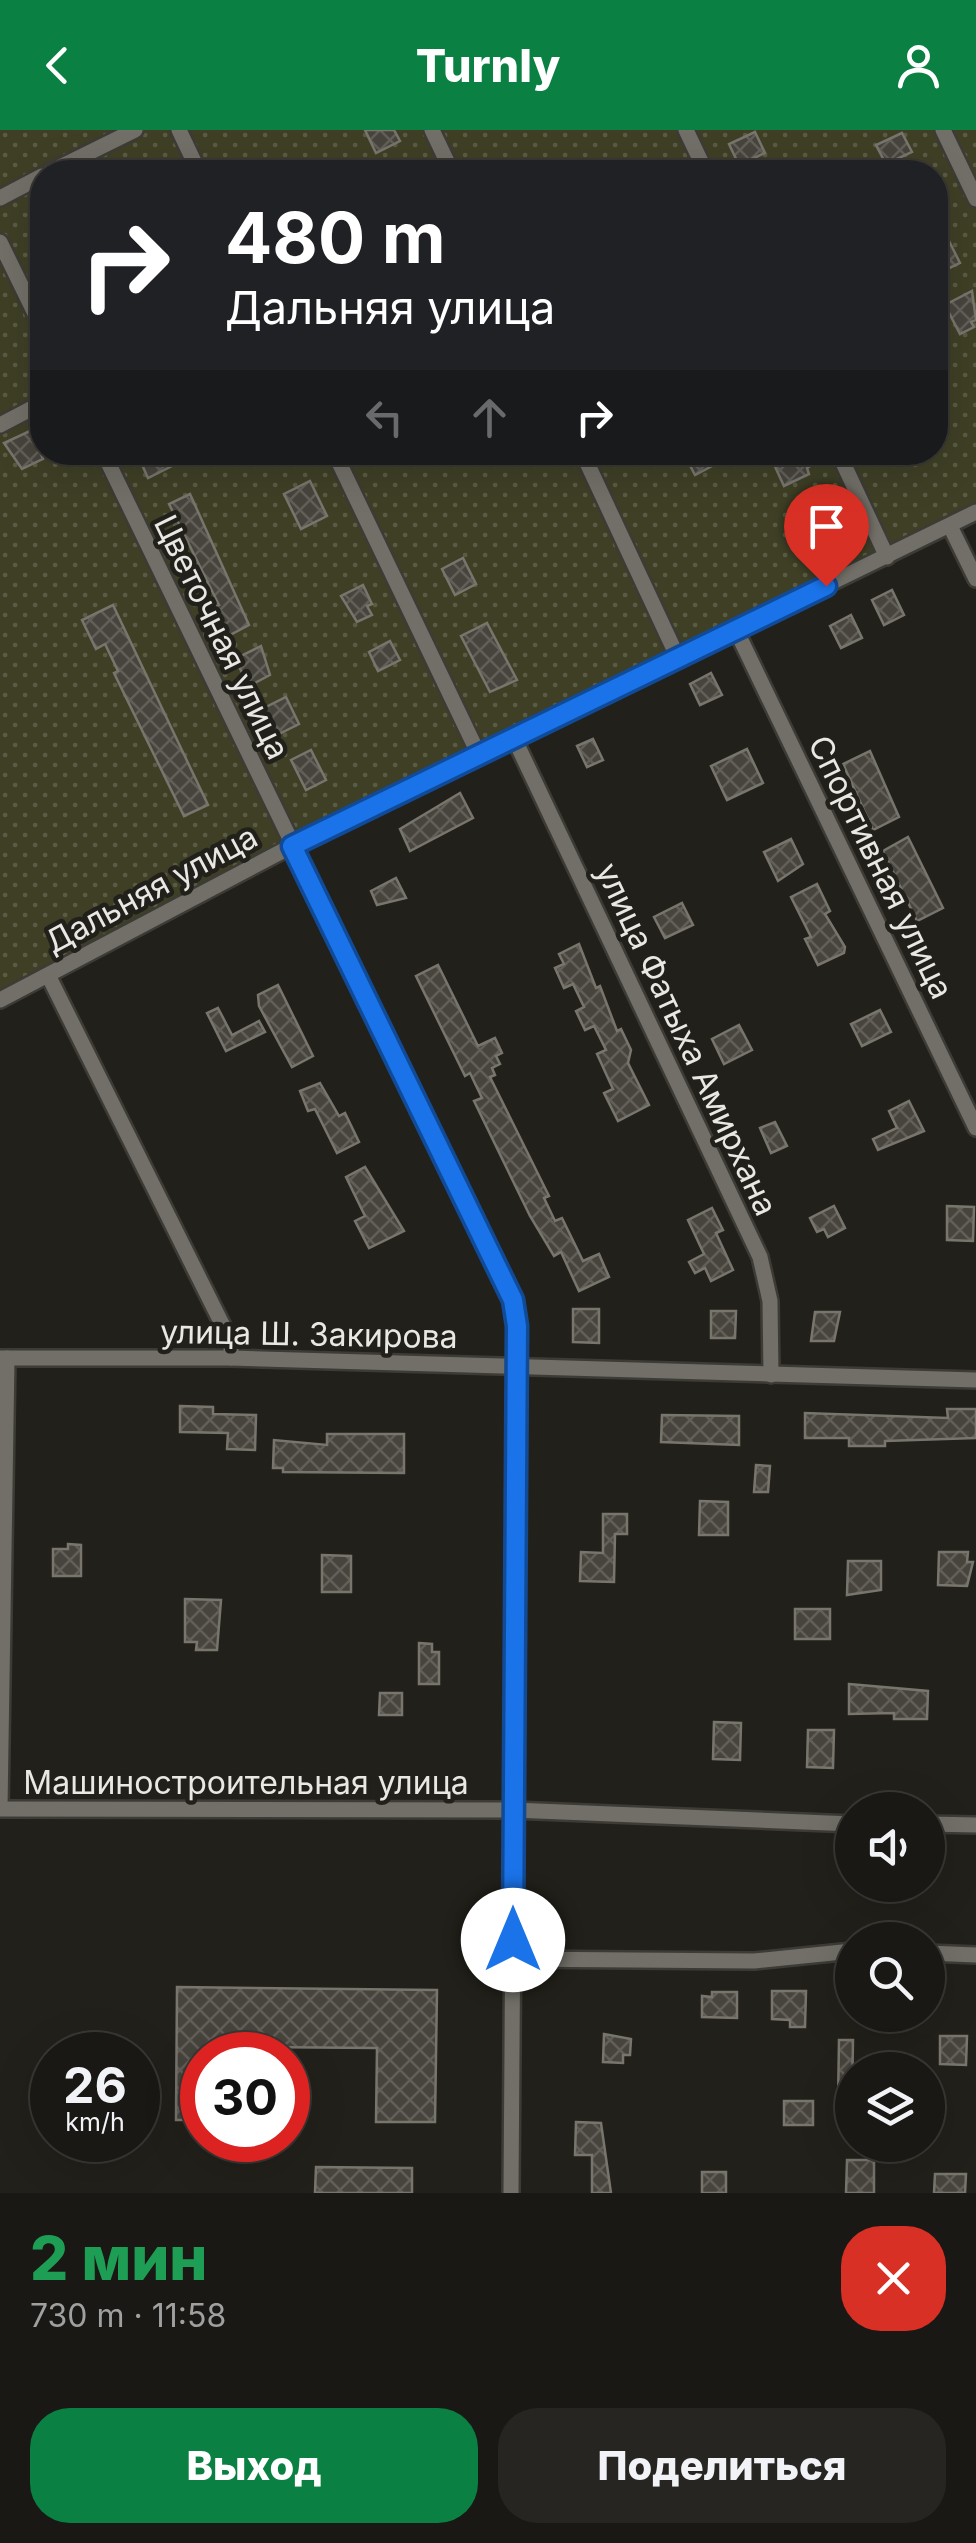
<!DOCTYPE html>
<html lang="ru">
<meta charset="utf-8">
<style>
body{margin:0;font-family:Inter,sans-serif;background:#272522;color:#f1f3f6;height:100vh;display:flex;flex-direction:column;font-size:38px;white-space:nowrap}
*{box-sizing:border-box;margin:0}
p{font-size:32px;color:#9fa0a0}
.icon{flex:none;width:55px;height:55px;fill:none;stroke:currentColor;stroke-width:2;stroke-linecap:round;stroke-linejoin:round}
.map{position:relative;height:2063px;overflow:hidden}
.sheet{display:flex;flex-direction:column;background:#1a1814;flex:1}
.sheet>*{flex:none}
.guide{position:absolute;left:30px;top:30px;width:918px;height:305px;border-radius:40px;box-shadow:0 10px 40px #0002,0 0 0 2px #383734;background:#202124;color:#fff;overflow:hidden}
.fabs{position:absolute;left:835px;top:1662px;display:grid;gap:20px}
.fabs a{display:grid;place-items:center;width:110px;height:110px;border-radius:50%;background:#1a1814;box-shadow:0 10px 40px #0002,0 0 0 2px #383734;font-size:50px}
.speed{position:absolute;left:30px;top:1902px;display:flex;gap:20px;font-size:50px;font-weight:700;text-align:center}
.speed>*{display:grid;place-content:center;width:130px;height:130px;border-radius:50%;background:#1a1814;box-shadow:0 10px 40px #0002,0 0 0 2px #383734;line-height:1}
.speed small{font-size:25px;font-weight:400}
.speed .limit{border:15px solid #d22;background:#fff;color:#111}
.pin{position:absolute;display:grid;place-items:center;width:85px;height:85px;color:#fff;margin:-102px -42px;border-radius:50% 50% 50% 0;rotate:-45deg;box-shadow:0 0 10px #0007}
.pin .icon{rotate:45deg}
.me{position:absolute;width:110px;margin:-55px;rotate:0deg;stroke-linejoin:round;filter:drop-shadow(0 0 8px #0008)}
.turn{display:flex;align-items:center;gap:35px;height:210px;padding:0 30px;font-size:45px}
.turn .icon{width:130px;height:130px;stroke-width:2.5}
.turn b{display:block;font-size:70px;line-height:85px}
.lanes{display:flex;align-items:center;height:95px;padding:0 30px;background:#0003;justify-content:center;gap:50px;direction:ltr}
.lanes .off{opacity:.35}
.round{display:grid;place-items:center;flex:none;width:105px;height:105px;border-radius:40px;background:#272522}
.headline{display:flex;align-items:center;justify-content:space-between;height:170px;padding:0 30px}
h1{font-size:60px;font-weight:800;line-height:75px;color:#1e9e55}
.cta{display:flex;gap:20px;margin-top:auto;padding:20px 30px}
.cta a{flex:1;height:115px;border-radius:40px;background:#0b8043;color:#fff;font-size:40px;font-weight:800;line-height:115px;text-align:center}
.cta a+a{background:#272522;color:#f1f3f6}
header{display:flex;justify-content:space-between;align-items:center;height:130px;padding:0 30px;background:#0b8043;color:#fff;font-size:45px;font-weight:800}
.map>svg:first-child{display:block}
</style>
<header><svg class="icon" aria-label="back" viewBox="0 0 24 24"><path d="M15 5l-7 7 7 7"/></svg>Turnly<svg class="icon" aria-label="person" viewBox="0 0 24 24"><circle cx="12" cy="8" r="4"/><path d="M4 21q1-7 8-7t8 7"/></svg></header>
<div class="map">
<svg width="976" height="2063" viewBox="0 0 976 2063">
<defs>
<pattern id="grass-dots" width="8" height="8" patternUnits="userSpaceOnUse" patternTransform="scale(2.5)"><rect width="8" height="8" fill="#3e3f25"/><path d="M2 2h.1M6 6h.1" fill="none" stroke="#5a5b44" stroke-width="1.8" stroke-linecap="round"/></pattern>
<pattern id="building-cross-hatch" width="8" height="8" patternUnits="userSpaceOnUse" patternTransform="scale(2.5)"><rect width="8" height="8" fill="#47443d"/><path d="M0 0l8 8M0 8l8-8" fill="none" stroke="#625f59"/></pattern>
</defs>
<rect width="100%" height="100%" fill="#22201a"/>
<path fill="url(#grass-dots)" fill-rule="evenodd" d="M0,0H976V372L444,633L0,870ZM42,42H935V322H42Z"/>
<g fill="url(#building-cross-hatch)" stroke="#78756d" stroke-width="2.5">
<polygon points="365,0 394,0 400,11 376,23"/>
<polygon points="755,2 765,23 739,35 729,14"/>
<polygon points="902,3 912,22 886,34 876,15"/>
<polygon points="935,83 960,133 935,145"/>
<polygon points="972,161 976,190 971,192 974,197 960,204 945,175"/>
<polygon points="30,301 43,329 22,339 4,313"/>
<polygon points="149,322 173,322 178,333 148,348 139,328"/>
<polygon points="683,322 708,322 714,335 695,345"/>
<polygon points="781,322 805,322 812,335 807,338 809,344 784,356 771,328"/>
<polygon points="310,351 327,386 301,399 284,364"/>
<polygon points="190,364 249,495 228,506 214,477 219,475 169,374"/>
<polygon points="463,428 476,454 455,465 442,439"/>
<polygon points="363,455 372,474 367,476 372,485 357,492 341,466"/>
<polygon points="892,460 904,485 884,495 872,470"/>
<polygon points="113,475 208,675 184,686 114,543 118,541 105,514 96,519 82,490"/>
<polygon points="851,485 862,508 841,518 830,496"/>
<polygon points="487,493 517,550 490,562 461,506"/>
<polygon points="390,511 400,530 378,541 369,522"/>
<polygon points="261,516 270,545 249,556 235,529"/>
<polygon points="711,543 722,565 700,575 690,554"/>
<polygon points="286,567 299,594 273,607 260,580"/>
<polygon points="593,609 603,630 587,637 577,616"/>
<polygon points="747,619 763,653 727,670 711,636"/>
<polygon points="311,620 326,650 306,660 291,630"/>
<polygon points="870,621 899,687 873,700 843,634"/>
<polygon points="460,663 473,688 410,721 400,699"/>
<polygon points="908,707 943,778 917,791 883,721"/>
<polygon points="791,709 803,734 778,751 764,722"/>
<polygon points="396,748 406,768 377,775 371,761"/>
<polygon points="817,754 830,781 825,784 845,817 844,823 818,835 805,809 811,807 791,767"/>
<polygon points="682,773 693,795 665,808 654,787"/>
<polygon points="579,814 596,858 600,856 617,901 621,899 631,920 628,933 649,975 618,991 604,963 613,959 597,924 606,920 594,896 585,900 576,881 584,877 573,854 564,858 555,838 564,834 559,824"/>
<polygon points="438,835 478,916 495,908 502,923 496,926 500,934 492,938 495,945 490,947 549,1066 544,1068 555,1091 562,1088 583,1131 599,1124 609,1147 579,1161 561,1122 554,1126 530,1086 474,971 482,968 470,943 465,946 416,846"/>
<polygon points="278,855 313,926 292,937 259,876 258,865"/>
<polygon points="218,878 232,905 259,891 265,902 226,921 207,883"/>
<polygon points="880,880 891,902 862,916 851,894"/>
<polygon points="739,895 752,920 724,934 712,909"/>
<polygon points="320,953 339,986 345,983 359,1012 337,1023 315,979 308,981 300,961"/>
<polygon points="909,971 924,1001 878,1020 873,1009 897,998 889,981"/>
<polygon points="775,992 787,1016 771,1023 760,998"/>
<polygon points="365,1037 404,1101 369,1118 355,1091 365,1086 346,1047"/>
<polygon points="834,1076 845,1098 828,1107 824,1099 817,1102 810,1088"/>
<polygon points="947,1076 974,1077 973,1111 947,1110"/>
<polygon points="712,1078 723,1100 716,1103 733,1140 711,1151 705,1138 695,1143 689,1132 704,1124 688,1090"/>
<polygon points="573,1179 599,1179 599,1213 573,1212"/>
<polygon points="711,1181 736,1181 735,1208 711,1208"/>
<polygon points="815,1182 840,1182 834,1211 811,1211"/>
<polygon points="180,1276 213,1277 213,1284 256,1285 255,1320 227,1319 228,1303 180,1302"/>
<polygon points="947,1279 976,1279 976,1308 885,1311 885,1316 849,1316 849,1308 805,1308 805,1283 948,1288"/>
<polygon points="662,1285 739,1286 739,1315 661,1312"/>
<polygon points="327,1304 404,1304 404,1343 283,1342 283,1338 273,1338 274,1310 327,1315"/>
<polygon points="756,1335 770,1336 768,1362 754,1362"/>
<polygon points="700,1371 728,1372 728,1405 699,1405"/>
<polygon points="603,1384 627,1384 627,1404 615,1404 614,1452 580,1451 581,1422 603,1423"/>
<polygon points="68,1414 81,1415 81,1446 53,1446 53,1419 68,1419"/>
<polygon points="939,1422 968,1422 967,1432 973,1432 967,1456 938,1455"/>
<polygon points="322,1425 351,1426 351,1462 322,1462"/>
<polygon points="848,1431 881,1431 881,1460 847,1465"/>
<polygon points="185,1469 221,1470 217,1520 196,1520 197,1512 185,1512"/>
<rect x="795" y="1479" width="35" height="30"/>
<polygon points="419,1513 432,1514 432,1522 439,1522 439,1554 419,1554"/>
<polygon points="849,1554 928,1561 927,1589 894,1589 894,1583 849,1584"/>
<polygon points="380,1563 402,1563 402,1585 379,1585"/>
<polygon points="714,1592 741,1593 740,1630 713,1629"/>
<polygon points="808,1600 834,1600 833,1638 807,1637"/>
<polygon points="177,1857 437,1860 435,1992 376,1992 377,1918 250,1917 236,1917 236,1925 202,1925 202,1990 176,1990"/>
<polygon points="772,1861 806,1861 805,1897 790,1897 790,1890 772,1889"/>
<polygon points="712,1862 737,1862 737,1888 702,1887 702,1866 712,1867"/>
<polygon points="604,1904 631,1909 630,1925 623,1925 623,1933 603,1932"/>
<polygon points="940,1906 967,1906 966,1935 940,1934"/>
<polygon points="839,1910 853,1910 852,1975 838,1974"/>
<rect x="784" y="1971" width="29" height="24"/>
<polygon points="576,1992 601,1993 611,2063 592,2063 592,2025 575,2025"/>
<polygon points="847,2030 874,2030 874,2063 846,2063"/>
<polygon points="316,2037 412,2038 412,2063 315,2063"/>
<rect x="702" y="2042" width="24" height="21"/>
<polygon points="935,2044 966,2044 965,2063 934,2063"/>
</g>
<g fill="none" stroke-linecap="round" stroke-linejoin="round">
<defs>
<g id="minor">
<polyline points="179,0 199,42"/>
<polyline points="432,0 452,42"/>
<polyline points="686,0 706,42"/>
<polyline points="943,0 976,69"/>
<polyline points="50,42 135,0"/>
<polyline points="0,68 42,46"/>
<polyline points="0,112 42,198"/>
<polyline points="0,295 42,273"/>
<polyline points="103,322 513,1170 517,1196 511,2063"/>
<polyline points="334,322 479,625"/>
<polyline points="582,322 678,528"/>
<polyline points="838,322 887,427"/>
<polyline points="950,396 976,449"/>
<polyline points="736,500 976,998"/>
<polyline points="514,608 760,1127 770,1171 771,1245"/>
<polyline points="48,845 231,1212 231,1228"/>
<polyline points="0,870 292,716 976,382"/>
<polyline points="0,1228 231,1228 976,1250"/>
<polyline points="0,1678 7,1228"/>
<polyline points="0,1679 513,1680 852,1694"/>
<polyline points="928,1694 976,1695"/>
<polyline points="928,1823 976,1825"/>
<polyline points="513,1829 754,1831 852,1821"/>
</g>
</defs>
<use href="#minor" stroke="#3d3b36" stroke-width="20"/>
<use href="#minor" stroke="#716f67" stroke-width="15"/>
</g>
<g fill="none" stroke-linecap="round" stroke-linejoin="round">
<defs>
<polyline id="route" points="513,1810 517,1196 513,1170 292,716 826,456"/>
</defs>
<use href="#route" stroke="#114b97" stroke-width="25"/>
<use href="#route" stroke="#1a73e8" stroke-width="18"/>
</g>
<g text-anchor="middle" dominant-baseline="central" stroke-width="9" stroke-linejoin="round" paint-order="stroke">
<g font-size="32" fill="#e9e8e4" stroke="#22201a">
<text transform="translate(222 507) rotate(64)">Цветочная улица</text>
<text transform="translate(881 737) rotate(64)">Спортивная улица</text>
<text transform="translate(151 759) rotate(-28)">Дальняя улица</text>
<text transform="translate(687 909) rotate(65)">улица Фатыха Амирхана</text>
<text transform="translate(309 1204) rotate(1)">улица Ш. Закирова</text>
<text x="246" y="1652">Машиностроительная улица</text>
</g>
</g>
</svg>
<div class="fabs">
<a><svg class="icon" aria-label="sound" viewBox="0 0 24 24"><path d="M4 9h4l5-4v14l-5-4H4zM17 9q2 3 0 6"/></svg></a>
<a><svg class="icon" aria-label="search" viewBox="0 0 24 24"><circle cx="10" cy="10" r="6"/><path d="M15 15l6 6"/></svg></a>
<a><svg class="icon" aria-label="layers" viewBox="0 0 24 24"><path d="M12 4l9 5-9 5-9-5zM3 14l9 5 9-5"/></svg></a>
</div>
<div class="speed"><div>26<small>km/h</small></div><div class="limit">30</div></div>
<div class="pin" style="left:826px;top:456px;background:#d93025"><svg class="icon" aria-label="arrive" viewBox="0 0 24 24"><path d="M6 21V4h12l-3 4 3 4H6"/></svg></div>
<svg class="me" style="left:513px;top:1810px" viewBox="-20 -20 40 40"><circle r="19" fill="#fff"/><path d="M0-13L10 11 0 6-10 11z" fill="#1a73e8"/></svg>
<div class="guide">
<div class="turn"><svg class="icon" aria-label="right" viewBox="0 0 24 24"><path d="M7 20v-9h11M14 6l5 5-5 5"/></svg><div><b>480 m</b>Дальняя улица</div></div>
<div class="lanes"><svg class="icon off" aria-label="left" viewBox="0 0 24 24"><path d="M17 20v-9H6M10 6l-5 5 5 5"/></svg><svg class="icon off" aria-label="ahead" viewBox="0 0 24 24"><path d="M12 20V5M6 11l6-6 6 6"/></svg><svg class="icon" aria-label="right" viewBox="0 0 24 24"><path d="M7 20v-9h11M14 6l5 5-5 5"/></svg></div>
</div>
</div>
<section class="sheet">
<div class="headline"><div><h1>2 мин</h1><p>730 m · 11:58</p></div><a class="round" style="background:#d93025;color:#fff"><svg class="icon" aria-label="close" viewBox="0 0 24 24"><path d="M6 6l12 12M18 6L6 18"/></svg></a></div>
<div class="cta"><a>Выход</a><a>Поделиться</a></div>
</section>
